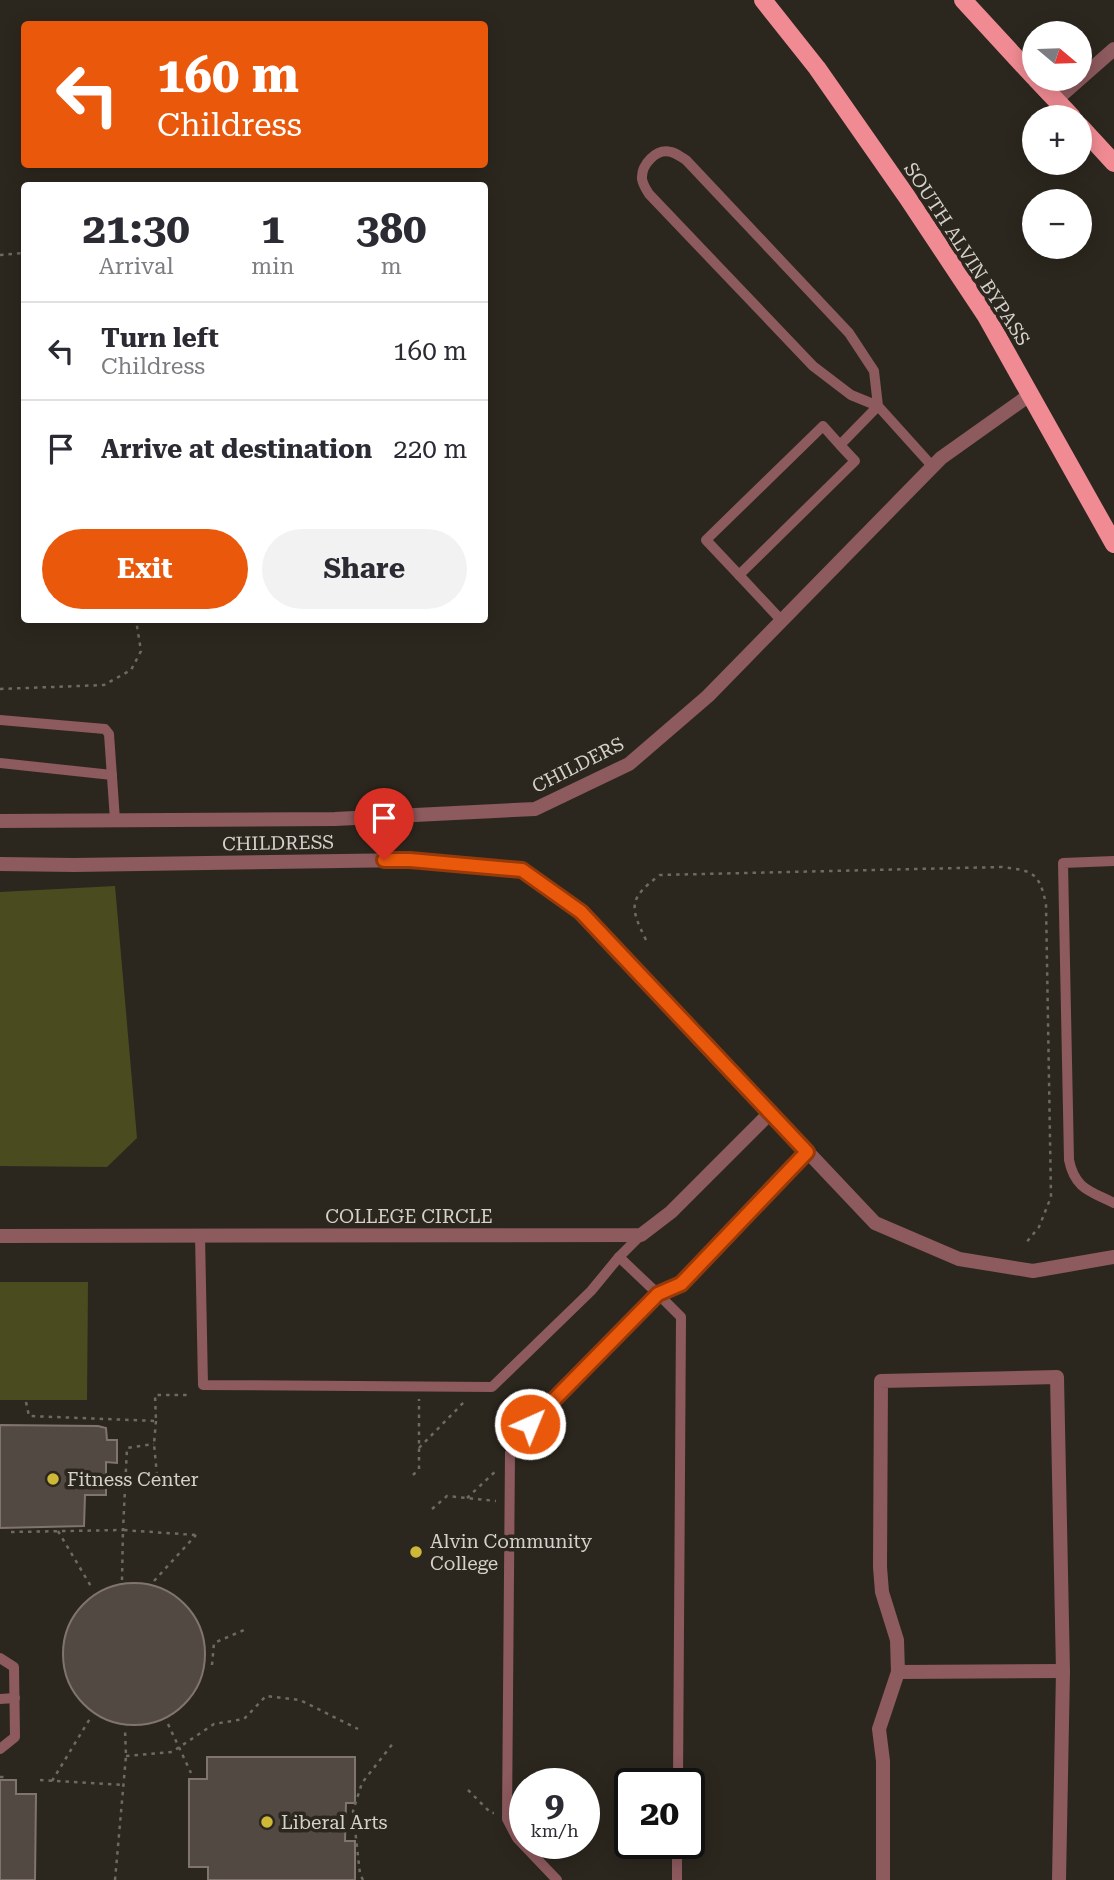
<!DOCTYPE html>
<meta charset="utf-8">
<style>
body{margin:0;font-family:"Roboto Serif",serif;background:#f2f2f3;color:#2b2b33;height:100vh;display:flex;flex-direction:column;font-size:26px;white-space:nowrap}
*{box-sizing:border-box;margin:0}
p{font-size:23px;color:#7c7c81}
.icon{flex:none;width:38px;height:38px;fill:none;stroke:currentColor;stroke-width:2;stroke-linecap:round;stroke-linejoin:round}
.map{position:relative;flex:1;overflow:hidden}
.panel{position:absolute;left:21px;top:182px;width:467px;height:441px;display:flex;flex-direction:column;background:#fff;border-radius:7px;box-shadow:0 4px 18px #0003}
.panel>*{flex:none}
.top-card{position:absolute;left:21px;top:21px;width:467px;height:147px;border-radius:7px;box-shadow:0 4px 18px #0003;background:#ea580c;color:#fff;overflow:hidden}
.needle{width:46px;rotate:109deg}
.buttons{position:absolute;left:1022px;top:21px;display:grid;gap:14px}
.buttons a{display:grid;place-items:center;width:70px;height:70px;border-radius:50%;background:#fff;box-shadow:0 4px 18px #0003;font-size:35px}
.speed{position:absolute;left:509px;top:1768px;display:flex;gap:14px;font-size:35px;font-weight:700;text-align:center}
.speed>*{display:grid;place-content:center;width:91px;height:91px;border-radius:50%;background:#fff;box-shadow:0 4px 18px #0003;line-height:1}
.speed small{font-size:18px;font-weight:400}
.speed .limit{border:4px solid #111;border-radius:10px;background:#fff;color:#111}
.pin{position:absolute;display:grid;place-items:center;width:60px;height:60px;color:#fff;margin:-72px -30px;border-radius:50% 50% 50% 0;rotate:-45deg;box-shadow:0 0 7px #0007}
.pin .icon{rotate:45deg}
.me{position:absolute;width:77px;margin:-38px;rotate:44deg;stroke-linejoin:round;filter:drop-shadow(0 0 5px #0008)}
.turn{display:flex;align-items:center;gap:24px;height:147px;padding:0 21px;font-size:32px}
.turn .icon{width:91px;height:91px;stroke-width:2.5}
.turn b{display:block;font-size:49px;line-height:60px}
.eta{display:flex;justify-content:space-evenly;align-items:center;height:119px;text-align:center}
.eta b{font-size:42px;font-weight:700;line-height:49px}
.primary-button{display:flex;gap:14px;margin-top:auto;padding:14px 21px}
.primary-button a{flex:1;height:80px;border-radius:42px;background:#ea580c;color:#fff;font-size:28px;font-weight:700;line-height:80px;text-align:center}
.primary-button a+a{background:#f2f2f3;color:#2b2b33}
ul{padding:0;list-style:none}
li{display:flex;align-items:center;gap:21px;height:98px;padding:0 21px;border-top:2px solid #e1e1e2}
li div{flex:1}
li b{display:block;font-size:26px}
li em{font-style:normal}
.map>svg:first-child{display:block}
</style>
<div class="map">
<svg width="1114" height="1880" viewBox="0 0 1114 1880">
<rect width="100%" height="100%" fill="#2c271e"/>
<g fill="#4a4b1f">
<polygon points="115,886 137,1138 107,1167 0,1166 0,892"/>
<polygon points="0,1282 88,1282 87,1400 0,1400"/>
</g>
<g fill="#534943" stroke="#80756e" stroke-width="2">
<polygon points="0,1425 98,1426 106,1428 107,1440 117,1440 117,1463 106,1462 106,1495 85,1495 84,1526 0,1528"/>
<circle cx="134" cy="1654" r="71"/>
<polygon points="207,1757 355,1757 355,1803 346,1803 345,1841 355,1841 355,1880 208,1880 208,1867 189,1867 189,1779 207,1779"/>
<polygon points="0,1780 16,1780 16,1794 36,1794 35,1880 0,1880"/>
</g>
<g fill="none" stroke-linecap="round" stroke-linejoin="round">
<g stroke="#6e6962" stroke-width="2.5" stroke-dasharray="3.5 5" stroke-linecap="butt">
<polyline points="0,255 24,253"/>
<polyline points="0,689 104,685 131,670 141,651 136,620"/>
<path d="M646,940C629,906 629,898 660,875L1002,867C1032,871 1039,871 1046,904L1051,1197L1039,1227L1025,1244"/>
<polyline points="26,1402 29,1416 156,1421 155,1395 190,1395"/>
<polyline points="156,1421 154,1444 157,1475 177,1475"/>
<polyline points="419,1448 466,1400"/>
<polyline points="413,1475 419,1469 419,1399"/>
<polyline points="467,1498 498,1469"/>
<polyline points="432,1509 447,1496 496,1501"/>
<polyline points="58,1531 92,1588"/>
<polyline points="11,1532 123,1530 127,1448 154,1444"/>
<polyline points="122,1580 123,1530 196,1535"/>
<polyline points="154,1581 196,1535"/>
<polyline points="212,1665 214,1643 244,1630"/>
<polyline points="168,1724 191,1773"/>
<polyline points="126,1756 172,1752 214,1724 244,1719 266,1696 300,1700 358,1729"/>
<polyline points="0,1777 5,1777"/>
<polyline points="40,1780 124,1785"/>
<polyline points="52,1781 91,1717"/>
<polyline points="468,1790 491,1813 494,1813"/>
<polyline points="115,1880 126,1756 125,1730"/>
<polyline points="363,1880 360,1874 353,1811 362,1783 394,1742"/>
</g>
<g stroke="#8d5a5e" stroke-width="10">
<path d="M878,406L874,371L849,333L686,160C681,157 676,153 671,152C656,148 641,165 642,179C643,185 646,189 649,194L813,366L851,395L878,406L933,467"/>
<polyline points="840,445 823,426 706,540 739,575 855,461 840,445 878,406"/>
<polyline points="739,575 782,621"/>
<polyline points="0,720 105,729 109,734 115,820"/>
<polyline points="0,763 112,775"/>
<path d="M1114,861L1063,863L1069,1160C1075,1189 1090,1191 1114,1203"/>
<polyline points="200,1235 203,1385 492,1387 591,1291 619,1257 641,1235"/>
<polyline points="0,1658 14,1667 15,1737 0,1749"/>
<polyline points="0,1699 15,1698"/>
<polyline points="678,1783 681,1317 658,1294 681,1284 807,1152"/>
<polyline points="557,1880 517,1838 507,1819 510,1453 517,1438 658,1294 619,1257"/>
<polyline points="677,1880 677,1843"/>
</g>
<g stroke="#8d5a5e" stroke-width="14">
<polyline points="1056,100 1114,49"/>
<polyline points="0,821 335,819 535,809 629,764 708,696 941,458 1031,394"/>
<polyline points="0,864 74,865 410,860 522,870 581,912 875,1223 959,1259 1033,1271 1114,1257"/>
<polyline points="0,1236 641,1235 671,1212 770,1113"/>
<polyline points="898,1672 1063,1671"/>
<polyline points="883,1880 883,1761 879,1729 898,1672 897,1640 882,1592 880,1567 881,1381 1057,1377 1063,1671 1059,1880"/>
</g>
<g stroke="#f18b93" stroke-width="18">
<polyline points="763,0 817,68 907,197 986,316 1114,544"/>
<polyline points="963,0 1034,77"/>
<polyline points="1036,79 1072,117"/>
<polyline points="1080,126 1114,163"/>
</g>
</g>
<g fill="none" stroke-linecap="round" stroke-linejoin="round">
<defs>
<polyline id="route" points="384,860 410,860 522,870 581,912 807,1152 681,1284 658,1294 530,1424"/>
</defs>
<use href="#route" stroke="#983908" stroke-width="18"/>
<use href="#route" stroke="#ea580c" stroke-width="12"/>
</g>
<g fill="#ceb837" stroke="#2c271e" stroke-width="2.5">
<circle cx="53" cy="1479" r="7"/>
<circle cx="416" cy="1552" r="7"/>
<circle cx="267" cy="1822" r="7"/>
</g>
<g text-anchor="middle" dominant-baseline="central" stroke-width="7" stroke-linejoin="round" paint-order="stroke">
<g font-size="19" fill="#d4d1cb" stroke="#2c271e">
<text transform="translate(967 254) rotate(57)">SOUTH ALVIN BYPASS</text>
<text transform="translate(578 765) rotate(-27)">CHILDERS</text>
<text transform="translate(278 843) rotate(-1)">CHILDRESS</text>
<text x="409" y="1216">COLLEGE CIRCLE</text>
</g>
<g font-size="19" fill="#d4d1cb" stroke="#2c271e" text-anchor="start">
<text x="67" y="1479">Fitness Center</text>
<text x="430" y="1541">Alvin Community<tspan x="430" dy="22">College</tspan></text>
<text x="281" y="1822">Liberal Arts</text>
</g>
</g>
</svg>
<div class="buttons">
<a><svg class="needle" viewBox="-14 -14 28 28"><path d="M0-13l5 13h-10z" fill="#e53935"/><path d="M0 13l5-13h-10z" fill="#7c7c81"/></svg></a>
<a>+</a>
<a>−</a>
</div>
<div class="speed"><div>9<small>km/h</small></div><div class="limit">20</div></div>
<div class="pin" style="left:384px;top:860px;background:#d93025"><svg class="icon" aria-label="arrive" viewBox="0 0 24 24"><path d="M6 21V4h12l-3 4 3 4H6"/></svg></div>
<svg class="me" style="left:530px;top:1424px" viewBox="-20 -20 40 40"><circle r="17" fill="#ea580c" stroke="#fff" stroke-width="3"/><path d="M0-11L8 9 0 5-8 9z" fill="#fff"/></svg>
<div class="top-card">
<div class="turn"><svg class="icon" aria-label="left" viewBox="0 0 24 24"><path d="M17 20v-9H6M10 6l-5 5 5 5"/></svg><div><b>160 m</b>Childress</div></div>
</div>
<section class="panel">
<div class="eta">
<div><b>21:30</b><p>Arrival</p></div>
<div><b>1</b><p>min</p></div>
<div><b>380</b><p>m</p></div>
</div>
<ul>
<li><svg class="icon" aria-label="left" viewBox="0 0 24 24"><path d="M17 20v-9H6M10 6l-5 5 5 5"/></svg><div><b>Turn left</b><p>Childress</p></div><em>160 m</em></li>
<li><svg class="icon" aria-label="arrive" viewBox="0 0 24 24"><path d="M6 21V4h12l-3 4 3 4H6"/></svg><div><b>Arrive at destination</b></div><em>220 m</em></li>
</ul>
<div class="primary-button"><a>Exit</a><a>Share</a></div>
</section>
</div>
